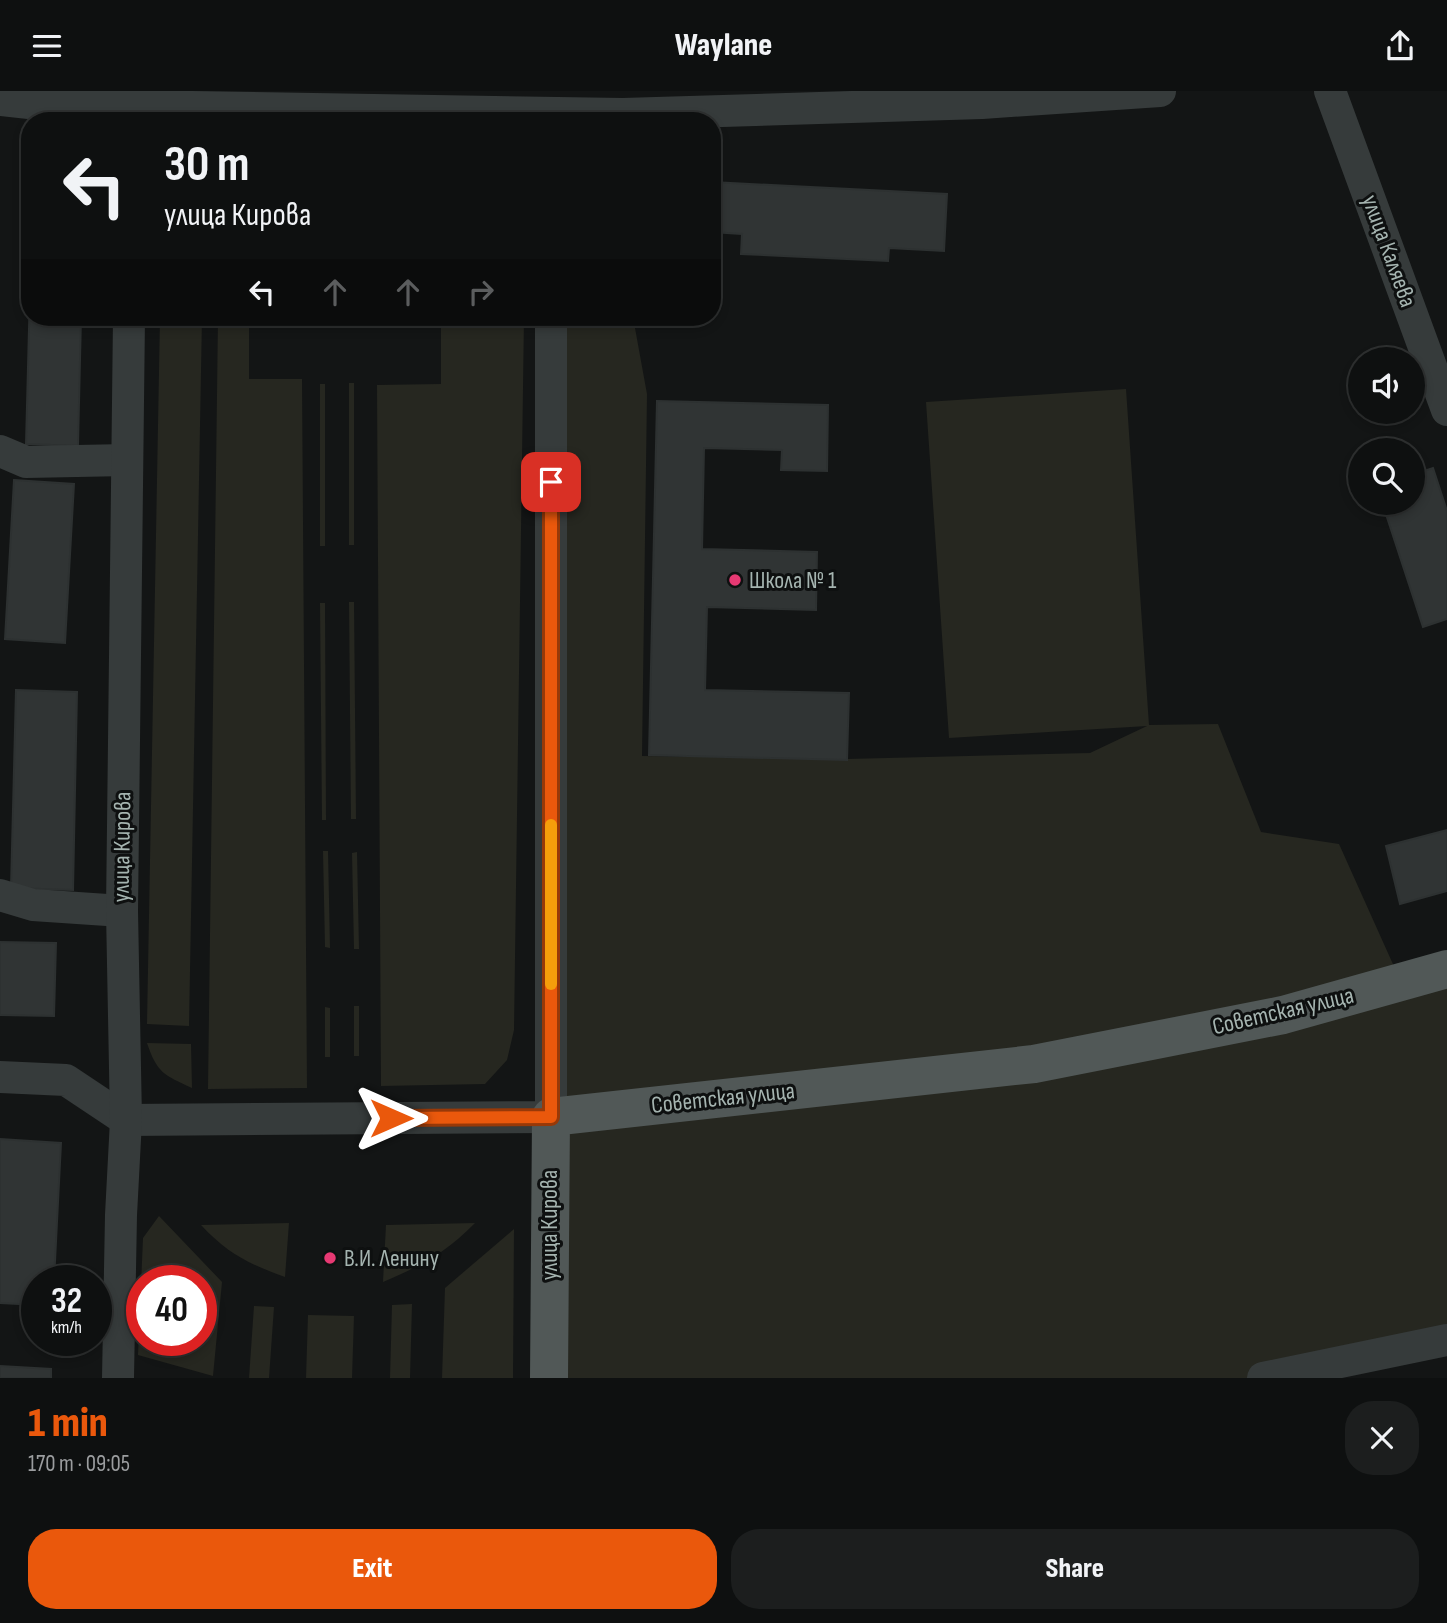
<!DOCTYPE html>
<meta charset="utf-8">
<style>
body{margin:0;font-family:"Sofia Sans Condensed",sans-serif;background:#1c1e1e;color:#f1f3f6;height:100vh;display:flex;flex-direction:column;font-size:26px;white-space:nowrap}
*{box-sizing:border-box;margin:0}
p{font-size:23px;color:#9b9d9f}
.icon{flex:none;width:38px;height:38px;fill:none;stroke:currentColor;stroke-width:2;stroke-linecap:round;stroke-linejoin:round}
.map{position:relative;height:1287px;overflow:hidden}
.panel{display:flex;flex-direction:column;background:#0e1010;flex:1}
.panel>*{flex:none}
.hud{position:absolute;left:21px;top:21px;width:700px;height:214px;border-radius:28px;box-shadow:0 4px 10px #0003,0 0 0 2px #2e3030;background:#0e1010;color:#f1f3f6;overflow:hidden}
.controls{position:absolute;left:1348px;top:256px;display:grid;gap:14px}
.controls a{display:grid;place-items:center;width:77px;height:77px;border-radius:50%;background:#0e1010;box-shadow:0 4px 10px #0003,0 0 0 2px #2e3030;font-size:35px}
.speed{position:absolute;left:21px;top:1174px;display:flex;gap:14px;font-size:35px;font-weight:700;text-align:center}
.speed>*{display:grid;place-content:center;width:91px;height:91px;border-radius:50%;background:#0e1010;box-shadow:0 4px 10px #0003,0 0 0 2px #2e3030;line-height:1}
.speed small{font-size:18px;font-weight:400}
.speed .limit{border:10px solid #d22;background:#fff;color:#111}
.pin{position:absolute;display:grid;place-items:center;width:60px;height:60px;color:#fff;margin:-30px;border-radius:14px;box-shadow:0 4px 10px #0006}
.me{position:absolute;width:77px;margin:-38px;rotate:90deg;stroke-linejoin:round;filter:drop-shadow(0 0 5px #0008)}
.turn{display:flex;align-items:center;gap:24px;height:147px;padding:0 28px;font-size:32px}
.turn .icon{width:91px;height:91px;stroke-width:2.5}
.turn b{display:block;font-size:49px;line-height:60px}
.lanes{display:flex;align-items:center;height:66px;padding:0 28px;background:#0003;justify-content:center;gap:35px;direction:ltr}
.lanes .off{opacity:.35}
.round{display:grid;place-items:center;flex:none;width:74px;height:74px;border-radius:28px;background:#1c1e1e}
.summary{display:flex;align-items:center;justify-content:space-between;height:119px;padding:0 28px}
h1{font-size:42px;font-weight:800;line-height:52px;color:#ea580c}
.primary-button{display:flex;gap:14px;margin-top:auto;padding:14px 28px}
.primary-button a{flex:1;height:80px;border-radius:28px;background:#ea580c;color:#fff;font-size:28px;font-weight:800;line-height:80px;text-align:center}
.primary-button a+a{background:#1c1e1e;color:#f1f3f6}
header{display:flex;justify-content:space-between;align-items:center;height:91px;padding:0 28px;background:#0e1010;font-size:32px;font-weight:800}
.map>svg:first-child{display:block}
</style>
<header><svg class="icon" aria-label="menu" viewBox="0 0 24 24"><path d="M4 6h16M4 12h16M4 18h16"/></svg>Waylane<svg class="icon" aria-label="share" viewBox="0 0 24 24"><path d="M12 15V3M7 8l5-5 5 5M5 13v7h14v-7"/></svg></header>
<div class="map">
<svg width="1447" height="1287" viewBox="0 0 1447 1287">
<rect width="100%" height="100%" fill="#131515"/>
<g fill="#262720" fill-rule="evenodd">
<polygon points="160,226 202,226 189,935 147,933"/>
<polygon points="218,226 249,226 249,288 302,288 307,997 208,998"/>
<polygon points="441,226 524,226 514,939 507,969 485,993 381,995 377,294 441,293"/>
<polygon points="551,226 633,226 647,303 642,665 847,668 1090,662 1147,635 949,647 926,311 1126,298 1149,634 1218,633 1261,741 1339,753 1401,891 1447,878 1447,1249 1263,1287 549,1287"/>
<rect x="349" y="292" width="5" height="162"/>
<rect x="320" y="293" width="5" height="162"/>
<polygon points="349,511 354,511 356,728 351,728"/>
<polygon points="320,512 325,512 326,729 322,729"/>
<polygon points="323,760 328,760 330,857 325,856"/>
<polygon points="357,761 359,858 354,858 352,762"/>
<rect x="354" y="915" width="5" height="50"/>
<polygon points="325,916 330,917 330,966 325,966"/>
<path d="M147,952L191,953L192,997C164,984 157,982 147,952Z"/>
<path d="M159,1125L222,1191L213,1285L138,1264L143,1147ZM142,1190H201V1250H142Z"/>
<path d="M289,1132L285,1186C249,1173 228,1163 201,1134Z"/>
<path d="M475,1132C447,1161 419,1176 383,1191L386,1134Z"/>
<polygon points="514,1138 513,1287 442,1287 445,1197"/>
<polygon points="412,1213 410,1287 390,1287 392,1214"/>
<polygon points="254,1215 274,1216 269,1287 249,1287"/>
<polygon points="308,1224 354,1225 352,1287 306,1287"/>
</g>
<g fill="#303434" stroke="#2d3131" stroke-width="2">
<polygon points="712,91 947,103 944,160 889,157 888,170 741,163 742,143 712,141"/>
<polygon points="30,199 30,226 81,226 78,355 26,353"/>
<polygon points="657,310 828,314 827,380 781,379 782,359 704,357 702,458 817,461 816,519 707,516 705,599 849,602 847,669 649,664"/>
<polygon points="1433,377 1447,420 1447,528 1423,536 1382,411 1412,411 1412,384"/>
<polygon points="14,389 74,393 65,552 5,548"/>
<polygon points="16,599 77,601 73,799 11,797"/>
<polygon points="1447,739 1447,800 1400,813 1386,755"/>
<polygon points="0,851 56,852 54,925 0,924"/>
<polygon points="0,1048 61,1052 54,1190 37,1190 37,1214 0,1212"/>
<polygon points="0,1275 51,1278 51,1287 0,1287"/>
</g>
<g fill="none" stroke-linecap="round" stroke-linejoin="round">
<g stroke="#363b3b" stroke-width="32">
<polyline points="1330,0 1447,319"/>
<polyline points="0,9 29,12 131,15 623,23 982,12 1160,0"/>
<polyline points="0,360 26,371 127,369"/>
<polyline points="0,804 33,814 122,820"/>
<polyline points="0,986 66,989 126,1029 551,1026 551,226"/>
<polyline points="118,1287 121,1124 126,1029 122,820 129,226"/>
<polyline points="1263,1287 1447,1249"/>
</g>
<polyline stroke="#515857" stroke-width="38" points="549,1287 551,1026 1034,973 1283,924 1447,878"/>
</g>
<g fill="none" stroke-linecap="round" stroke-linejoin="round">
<defs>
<polyline id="route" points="391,1027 551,1026 551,391"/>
</defs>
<use href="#route" stroke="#983908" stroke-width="18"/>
<use href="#route" stroke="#ea580c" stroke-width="12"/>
<polyline stroke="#f59e0b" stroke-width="12" points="551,893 551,734"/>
</g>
<g fill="#e73973" stroke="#0e1010" stroke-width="2.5">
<circle cx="735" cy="489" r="7"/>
<circle cx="330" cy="1167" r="7"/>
</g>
<g text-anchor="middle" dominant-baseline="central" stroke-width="6" stroke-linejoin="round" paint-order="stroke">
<g font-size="24" fill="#a5b4b0" stroke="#0e1010">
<text transform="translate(1389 160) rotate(70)">улица Каляева</text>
<text transform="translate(122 756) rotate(-89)">улица Кирова</text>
<text transform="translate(1283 920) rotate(-13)">Советская улица</text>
<text transform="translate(723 1007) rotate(-6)">Советская улица</text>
<text transform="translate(549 1134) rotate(-90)">улица Кирова</text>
</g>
<g font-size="24" fill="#a5b4b0" stroke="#0e1010" text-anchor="start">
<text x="749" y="489">Школа № 1</text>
<text x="344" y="1167">В.И. Ленину</text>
</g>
</g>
</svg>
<div class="controls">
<a><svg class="icon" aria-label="sound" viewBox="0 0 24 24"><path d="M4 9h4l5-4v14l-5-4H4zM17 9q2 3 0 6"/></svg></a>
<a><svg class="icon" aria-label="search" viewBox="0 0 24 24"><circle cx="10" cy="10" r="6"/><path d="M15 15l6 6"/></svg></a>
</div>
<div class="speed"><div>32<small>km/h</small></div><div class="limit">40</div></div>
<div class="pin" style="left:551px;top:391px;background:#d93025"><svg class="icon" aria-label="arrive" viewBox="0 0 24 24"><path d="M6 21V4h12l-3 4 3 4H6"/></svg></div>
<svg class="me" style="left:391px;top:1027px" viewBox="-20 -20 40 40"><path d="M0-17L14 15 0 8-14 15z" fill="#ea580c" stroke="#fff" stroke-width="4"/></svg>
<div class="hud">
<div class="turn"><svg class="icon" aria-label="left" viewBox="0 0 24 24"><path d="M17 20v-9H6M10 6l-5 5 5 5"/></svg><div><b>30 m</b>улица Кирова</div></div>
<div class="lanes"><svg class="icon" aria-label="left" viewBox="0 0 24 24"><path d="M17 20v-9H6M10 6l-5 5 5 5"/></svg><svg class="icon off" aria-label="ahead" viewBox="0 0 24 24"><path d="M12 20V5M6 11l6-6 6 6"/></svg><svg class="icon off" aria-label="ahead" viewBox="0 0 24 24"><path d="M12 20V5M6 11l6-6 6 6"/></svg><svg class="icon off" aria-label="right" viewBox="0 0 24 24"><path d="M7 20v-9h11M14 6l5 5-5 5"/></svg></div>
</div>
</div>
<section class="panel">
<div class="summary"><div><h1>1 min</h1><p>170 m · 09:05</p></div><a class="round"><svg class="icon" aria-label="close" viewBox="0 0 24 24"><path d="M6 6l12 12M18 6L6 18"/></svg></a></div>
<div class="primary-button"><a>Exit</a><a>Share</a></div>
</section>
